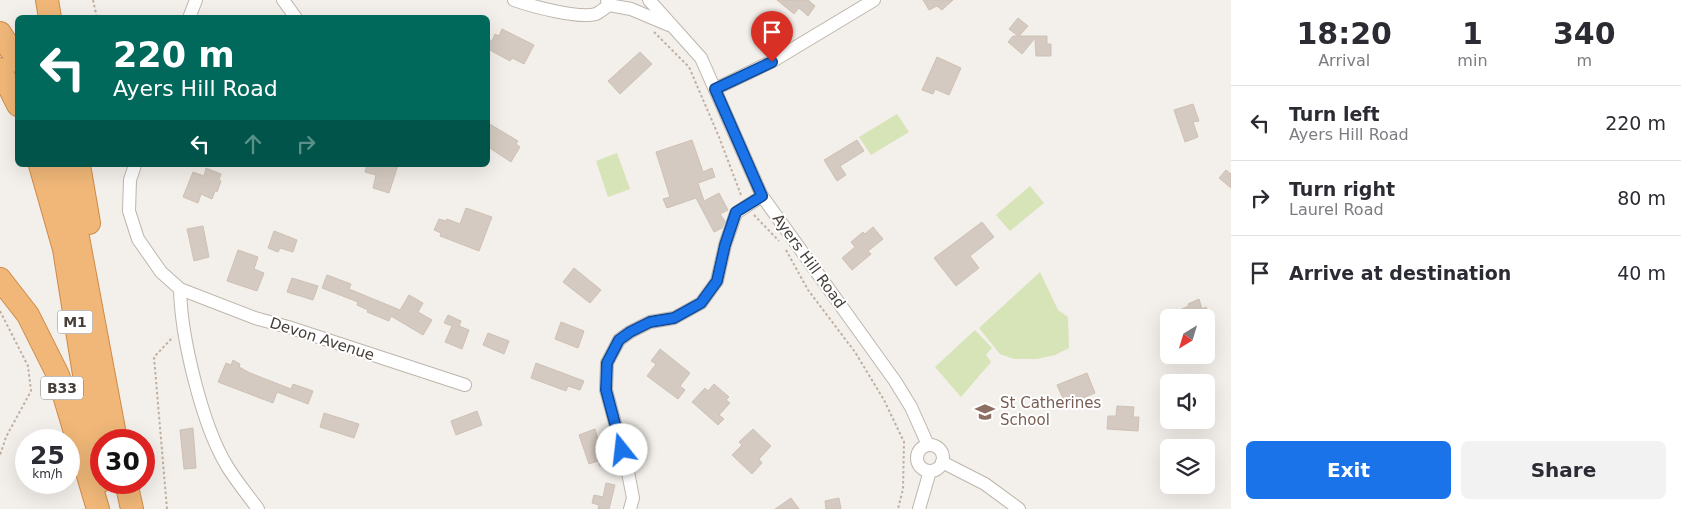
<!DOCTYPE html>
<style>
body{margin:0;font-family:"DejaVu Sans",sans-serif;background:#f2f2f3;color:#2b2b33;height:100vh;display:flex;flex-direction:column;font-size:19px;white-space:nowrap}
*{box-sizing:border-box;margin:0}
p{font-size:16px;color:#7c7c81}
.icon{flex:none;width:28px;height:28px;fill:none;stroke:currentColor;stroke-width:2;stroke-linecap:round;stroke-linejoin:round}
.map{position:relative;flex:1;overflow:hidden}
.drawer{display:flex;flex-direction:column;background:#fff;width:450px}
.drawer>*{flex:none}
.banner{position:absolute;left:15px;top:15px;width:475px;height:152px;border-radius:8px;box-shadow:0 5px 20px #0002;background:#00695c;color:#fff;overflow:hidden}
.needle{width:32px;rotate:218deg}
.tools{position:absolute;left:1160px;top:309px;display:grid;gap:10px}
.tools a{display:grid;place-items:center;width:55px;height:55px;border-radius:8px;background:#fff;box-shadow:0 5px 20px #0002;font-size:25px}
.speed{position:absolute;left:15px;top:429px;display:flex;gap:10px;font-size:25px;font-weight:700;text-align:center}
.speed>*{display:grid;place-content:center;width:65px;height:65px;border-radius:50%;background:#fff;box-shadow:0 5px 20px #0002;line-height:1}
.speed small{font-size:12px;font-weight:400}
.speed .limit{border:8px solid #d22;background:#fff;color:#111}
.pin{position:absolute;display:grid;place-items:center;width:42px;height:42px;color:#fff;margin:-51px -21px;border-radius:50% 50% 50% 0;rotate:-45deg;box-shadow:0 0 5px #0007}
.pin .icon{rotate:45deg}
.me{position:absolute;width:55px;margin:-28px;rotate:344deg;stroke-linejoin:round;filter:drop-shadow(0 0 4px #0008)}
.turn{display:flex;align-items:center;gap:18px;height:105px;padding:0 15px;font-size:22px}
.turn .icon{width:65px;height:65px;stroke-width:2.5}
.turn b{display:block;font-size:35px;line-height:42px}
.lanes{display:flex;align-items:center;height:48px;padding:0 15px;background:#0003;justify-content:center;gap:25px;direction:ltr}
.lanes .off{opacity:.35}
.eta{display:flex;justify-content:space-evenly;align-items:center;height:85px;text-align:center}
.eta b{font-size:30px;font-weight:700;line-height:35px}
.cta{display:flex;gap:10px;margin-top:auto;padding:10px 15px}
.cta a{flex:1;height:58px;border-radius:8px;background:#1a73e8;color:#fff;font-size:20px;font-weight:700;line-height:58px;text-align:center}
.cta a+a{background:#f2f2f3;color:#2b2b33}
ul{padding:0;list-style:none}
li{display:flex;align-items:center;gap:15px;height:75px;padding:0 15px;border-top:1px solid #e1e1e2}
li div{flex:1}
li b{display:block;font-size:19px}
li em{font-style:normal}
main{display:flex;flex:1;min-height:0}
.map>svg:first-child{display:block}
</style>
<main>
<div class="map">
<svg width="1231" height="509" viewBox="0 0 1231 509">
<rect width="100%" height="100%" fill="#f3efea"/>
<g fill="#d6e4b7">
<polygon points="897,114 909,132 871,155 859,137"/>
<polygon points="617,153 630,189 608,197 596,161"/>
<polygon points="1030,186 1044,203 1010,231 996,215"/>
<polygon points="1040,272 1058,310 1068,317 1069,348 1055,355 1037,359 1014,359 1000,354 979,328"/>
<polygon points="975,330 992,348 986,355 991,362 961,397 935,367"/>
</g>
<g fill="#d4cac1" stroke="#cec1b4">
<polygon points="777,0 808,0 815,6 808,16 799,8 794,14"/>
<polygon points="923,0 953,0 942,10 937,6 929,10"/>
<polygon points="1018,18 1028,26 1019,36 1047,36 1047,44 1051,44 1051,56 1036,56 1035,38 1022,54 1008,42 1013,36 1018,36 1009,29"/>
<polygon points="502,29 534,45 524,64 512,58 510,61 488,49 488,39 492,41 495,34 499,36"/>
<polygon points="640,52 652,64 620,94 608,81"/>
<polygon points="937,57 961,68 949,95 935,89 933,94 922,90"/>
<polygon points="1193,104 1199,121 1193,122 1198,137 1185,142 1174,110"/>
<polygon points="488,123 518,141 516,144 520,147 511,162 488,147"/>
<polygon points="692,140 703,172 712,168 715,177 698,183 704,201 719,193 728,210 720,214 725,221 722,228 714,232 696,198 667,208 663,199 670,197 656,152"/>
<polygon points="857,140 864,151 840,166 846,175 837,181 824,160"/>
<polygon points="367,165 398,165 389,193 373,188 376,175 365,172"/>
<polygon points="206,168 221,174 219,180 221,181 217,192 215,191 212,199 201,194 198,203 183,197 193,172 204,176"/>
<polygon points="1226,170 1231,174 1231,188 1219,178"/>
<polygon points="466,208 492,217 479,251 440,236 441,233 434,230 439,219 446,221 447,219 460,224"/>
<polygon points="982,222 994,237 970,256 979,268 956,286 934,258"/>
<polygon points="203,226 209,257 194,261 187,229"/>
<polygon points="873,227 883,239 868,251 871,254 852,270 842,258 855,247 851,242 863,232 865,234"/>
<polygon points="274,231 297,240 293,252 280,248 278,252 268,248"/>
<polygon points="238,250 258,257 254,269 264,273 257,291 227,281"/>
<polygon points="574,268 601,290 590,303 563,282"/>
<polygon points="327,275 351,284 349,289 400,310 409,295 423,303 418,312 432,320 423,335 391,316 389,321 367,312 368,310 357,305 358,302 322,288"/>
<polygon points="292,278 318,286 313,300 287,292"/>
<polygon points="1199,299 1202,309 1206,307 1210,318 1160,318 1189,306 1188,304"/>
<polygon points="448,315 461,321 459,326 469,330 462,349 445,342 452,326 444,323"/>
<polygon points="561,322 584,331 578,348 555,339"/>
<polygon points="488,333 509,341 504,354 483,345"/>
<polygon points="660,349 690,373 680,386 685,390 678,399 647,376 656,364 651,361"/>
<polygon points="233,360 240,364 239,367 250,373 291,389 293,384 313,391 308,404 277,392 273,403 218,382 226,363 231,365"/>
<polygon points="536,363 584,381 580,390 568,386 566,391 531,378"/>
<polygon points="1087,373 1095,393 1066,405 1057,385"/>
<polygon points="714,384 729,397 726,400 730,403 719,415 724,419 718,425 692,402 705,388 708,391"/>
<polygon points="1117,406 1134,407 1133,417 1139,417 1138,431 1107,429 1108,416 1116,416"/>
<polygon points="477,411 482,425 456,435 451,421"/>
<polygon points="324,413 359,424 354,438 320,427"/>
<polygon points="193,428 196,468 184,469 180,430"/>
<polygon points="595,429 603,455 606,454 610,463 600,466 598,461 589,464 579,435"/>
<polygon points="753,429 771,446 759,459 762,463 752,474 732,455 742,445 739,442"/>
<polygon points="606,483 615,485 609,509 598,509 599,505 592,503 594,495 603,497"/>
<polygon points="791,498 799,509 775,509"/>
<polygon points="839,498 841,509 826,509 825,501"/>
</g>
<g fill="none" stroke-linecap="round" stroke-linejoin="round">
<defs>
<g id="minor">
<polyline points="283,0 296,18"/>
<path d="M514,0C531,6 578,19 596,14C600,12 605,8 609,5L607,0"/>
<polyline points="649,0 701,58 762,196 895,381 911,407 928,445"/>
<polyline points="609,5 631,9 669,25"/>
<polyline points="189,18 196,0"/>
<polyline points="715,89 771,62 874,0"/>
<polyline points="135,165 130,180 129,211 138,239 161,272 180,289 255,318 288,327 465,385"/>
<path d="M180,289C181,337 202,425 227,466C236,481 248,495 258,509"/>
<circle cx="930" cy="458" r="13"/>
<polyline points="942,462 985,484 1019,509"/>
<polyline points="630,509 633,498 627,467 606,390 607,363 619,340 630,332 650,322 674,318 701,303 717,281 725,245 736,213 762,196"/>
<polyline points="919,509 930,471"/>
</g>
<g id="motorway">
<polyline points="47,0 50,18"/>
<polyline points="0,33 18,61"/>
<polyline points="0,69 18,105"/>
<polyline points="40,165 64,249 101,481"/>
<polyline points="61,165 77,232 116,440"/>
<polyline points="79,165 89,223"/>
<polyline points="0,279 28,315 58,375 98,509"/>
<polyline points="126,482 132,509"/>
</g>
</defs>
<use href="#minor" stroke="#beb6ad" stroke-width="14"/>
<use href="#motorway" stroke="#cf8a49" stroke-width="24"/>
<g stroke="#bfafa0" stroke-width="2" stroke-dasharray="2.5 2.5" stroke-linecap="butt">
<polyline points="93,0 97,18"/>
<polyline points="654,32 689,67 719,137 741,195"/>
<polyline points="754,215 779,241"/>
<polyline points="786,250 808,290 855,352 884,400 904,442 903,489 898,509"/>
<polyline points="0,311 28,366 31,391 6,437 0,455"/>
<polyline points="167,509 154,357 173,337"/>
</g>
<use href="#minor" stroke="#fff" stroke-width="12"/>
<use href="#motorway" stroke="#f0b778" stroke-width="22"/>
</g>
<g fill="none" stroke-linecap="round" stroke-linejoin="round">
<defs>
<polyline id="route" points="622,450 606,390 607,363 619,340 630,332 650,322 674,318 701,303 717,281 725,245 736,212 762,196 715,89 772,62"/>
</defs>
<use href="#route" stroke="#114b97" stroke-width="12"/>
<use href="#route" stroke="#1a73e8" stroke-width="9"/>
</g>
<defs>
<symbol id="school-bare" viewBox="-9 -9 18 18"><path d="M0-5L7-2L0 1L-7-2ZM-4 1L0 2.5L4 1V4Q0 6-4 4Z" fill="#8d6e63" stroke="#fff" stroke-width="2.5" paint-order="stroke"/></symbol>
</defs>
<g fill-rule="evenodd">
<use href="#school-bare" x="971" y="398" width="28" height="28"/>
</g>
<g text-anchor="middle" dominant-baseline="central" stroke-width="4" stroke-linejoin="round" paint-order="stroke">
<g fill="#fff" stroke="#7e7974" stroke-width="1">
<rect x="57.5" y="310.5" width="35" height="23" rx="4"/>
<rect x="41" y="376.5" width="42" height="23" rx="4"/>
</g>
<g font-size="14" font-weight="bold" fill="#473f39">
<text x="75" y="322">M1</text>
<text x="62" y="388">B33</text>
</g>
<g font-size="15" fill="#473f39" stroke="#fff">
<text transform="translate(809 261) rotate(54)">Ayers Hill Road</text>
<text transform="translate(322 339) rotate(18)">Devon Avenue</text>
</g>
<g font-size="15" fill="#785e54" stroke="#fff" text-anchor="start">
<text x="1000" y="403">St Catherines<tspan x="1000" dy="17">School</tspan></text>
</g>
</g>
</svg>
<div class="tools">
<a><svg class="needle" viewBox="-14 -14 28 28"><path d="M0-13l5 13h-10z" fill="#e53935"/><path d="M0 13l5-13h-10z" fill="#7c7c81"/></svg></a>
<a><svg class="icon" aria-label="sound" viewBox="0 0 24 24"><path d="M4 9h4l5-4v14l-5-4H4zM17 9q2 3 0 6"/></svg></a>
<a><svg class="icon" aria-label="layers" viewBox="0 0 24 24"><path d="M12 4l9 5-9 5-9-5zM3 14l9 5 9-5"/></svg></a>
</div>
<div class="speed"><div>25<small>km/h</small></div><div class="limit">30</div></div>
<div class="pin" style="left:772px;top:62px;background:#d93025"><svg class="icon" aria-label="arrive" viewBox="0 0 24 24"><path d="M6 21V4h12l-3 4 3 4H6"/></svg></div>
<svg class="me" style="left:622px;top:450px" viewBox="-20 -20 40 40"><circle r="19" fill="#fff"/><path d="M0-13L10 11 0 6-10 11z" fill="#1a73e8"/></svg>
<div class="banner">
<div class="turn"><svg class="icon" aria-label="left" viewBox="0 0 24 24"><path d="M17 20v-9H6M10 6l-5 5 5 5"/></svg><div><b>220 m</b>Ayers Hill Road</div></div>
<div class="lanes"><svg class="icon" aria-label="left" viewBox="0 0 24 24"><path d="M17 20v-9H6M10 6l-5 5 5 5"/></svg><svg class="icon off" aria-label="ahead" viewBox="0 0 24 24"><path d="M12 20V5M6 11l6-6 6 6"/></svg><svg class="icon off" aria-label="right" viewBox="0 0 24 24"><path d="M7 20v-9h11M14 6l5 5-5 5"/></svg></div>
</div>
</div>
<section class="drawer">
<div class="eta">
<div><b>18:20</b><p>Arrival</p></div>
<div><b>1</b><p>min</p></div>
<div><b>340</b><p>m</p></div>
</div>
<ul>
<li><svg class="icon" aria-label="left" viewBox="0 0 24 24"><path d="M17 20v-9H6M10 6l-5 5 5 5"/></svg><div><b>Turn left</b><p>Ayers Hill Road</p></div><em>220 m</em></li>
<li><svg class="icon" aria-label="right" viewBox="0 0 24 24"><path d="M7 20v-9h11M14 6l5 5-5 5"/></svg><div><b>Turn right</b><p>Laurel Road</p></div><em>80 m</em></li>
<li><svg class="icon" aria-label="arrive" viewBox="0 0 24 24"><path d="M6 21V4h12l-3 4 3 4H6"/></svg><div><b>Arrive at destination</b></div><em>40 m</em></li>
</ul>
<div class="cta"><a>Exit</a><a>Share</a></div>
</section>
</main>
